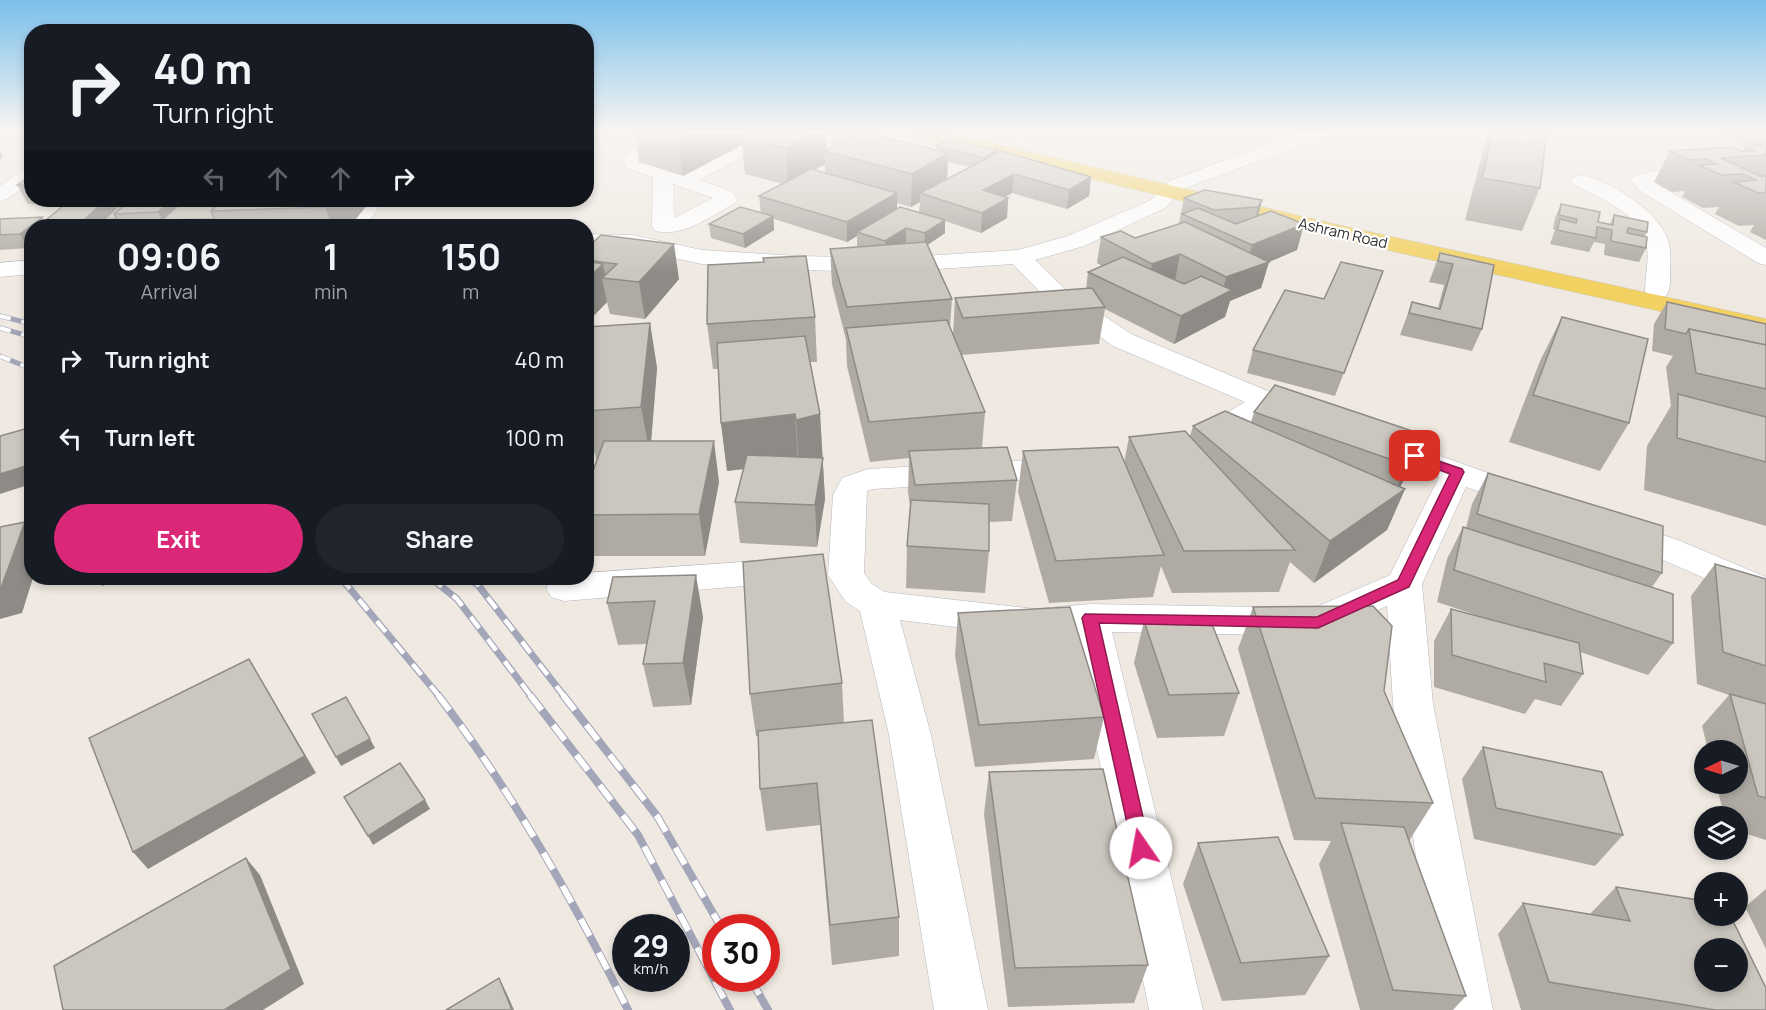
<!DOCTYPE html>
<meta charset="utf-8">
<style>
body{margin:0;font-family:Manrope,sans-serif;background:#20242c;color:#f1f3f6;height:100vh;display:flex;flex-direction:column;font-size:22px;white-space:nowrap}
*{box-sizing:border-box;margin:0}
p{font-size:20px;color:#9ea1a6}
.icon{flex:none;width:33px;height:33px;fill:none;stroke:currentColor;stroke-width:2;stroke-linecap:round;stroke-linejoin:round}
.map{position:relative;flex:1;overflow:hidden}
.panel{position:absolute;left:24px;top:219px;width:570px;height:366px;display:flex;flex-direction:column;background:#171b24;border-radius:24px;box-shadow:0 3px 9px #0003}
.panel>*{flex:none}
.banner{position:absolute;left:24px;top:24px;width:570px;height:183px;border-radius:24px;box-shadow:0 3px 9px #0003;background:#171b24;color:#f1f3f6;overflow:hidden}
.needle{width:39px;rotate:265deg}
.buttons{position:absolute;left:1694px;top:740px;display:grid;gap:12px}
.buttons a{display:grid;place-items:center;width:54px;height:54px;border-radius:50%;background:#171b24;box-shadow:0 3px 9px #0003;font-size:30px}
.speed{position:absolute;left:612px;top:914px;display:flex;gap:12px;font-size:30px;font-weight:700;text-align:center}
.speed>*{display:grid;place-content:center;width:78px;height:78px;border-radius:50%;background:#171b24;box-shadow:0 3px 9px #0003;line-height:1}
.speed small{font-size:15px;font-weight:400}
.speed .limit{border:9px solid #d22;background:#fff;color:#111}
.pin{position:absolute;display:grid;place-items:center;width:51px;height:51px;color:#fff;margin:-26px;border-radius:12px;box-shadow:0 3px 9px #0006}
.me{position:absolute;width:66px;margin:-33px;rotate:348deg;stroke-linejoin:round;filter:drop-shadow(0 0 4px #0008)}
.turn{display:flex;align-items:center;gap:21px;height:126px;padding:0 30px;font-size:27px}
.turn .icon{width:78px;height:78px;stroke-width:2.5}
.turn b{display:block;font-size:42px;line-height:51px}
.lanes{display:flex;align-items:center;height:57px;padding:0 30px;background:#0003;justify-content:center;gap:30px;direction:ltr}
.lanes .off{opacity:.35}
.eta{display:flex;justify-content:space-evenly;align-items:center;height:102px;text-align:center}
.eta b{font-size:36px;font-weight:700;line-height:42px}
.action{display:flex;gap:12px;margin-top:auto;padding:12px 30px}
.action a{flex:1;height:69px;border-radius:36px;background:#db2777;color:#fff;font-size:24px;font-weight:700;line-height:69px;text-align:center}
.action a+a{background:#20242c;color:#f1f3f6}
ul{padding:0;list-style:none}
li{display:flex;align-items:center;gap:18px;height:78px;padding:0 30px}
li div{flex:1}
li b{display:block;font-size:22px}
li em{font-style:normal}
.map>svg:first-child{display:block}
</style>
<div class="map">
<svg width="1766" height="1010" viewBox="0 0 1766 1010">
<rect width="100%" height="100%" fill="#efe9e1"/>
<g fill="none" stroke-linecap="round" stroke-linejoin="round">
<defs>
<g id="minor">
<path d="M666,132H690L642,161L681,174L761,132H784L781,136L700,180L731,191L738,199L735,203C711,216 683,238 655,231L652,226L653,177L626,168L622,158L630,150ZM673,184L713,198L674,218Z"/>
<path d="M1301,132H1328L1325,136L1183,189L1165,208L1084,246L1035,260L1065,289L1131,334L1292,401L1297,407L1292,413L1282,416L1269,412C1247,425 1218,453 1191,446L1187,440L1191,434L1245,402L1113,346L1047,299L1013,264L893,272L798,270L702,264L633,249L586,248V234L633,235L702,250L798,256L893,258L1018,250L1068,236L1151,200L1169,181Z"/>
<polygon points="1766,163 1766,175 1655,183 1766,248 1766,265 1758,263 1639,190 1631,180 1634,176 1653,171"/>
<path d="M1581,175C1611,182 1649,205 1665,233C1671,244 1671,256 1670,269C1670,278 1671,289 1666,296L1657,298L1648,296L1645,291C1645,277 1649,262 1647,248C1644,215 1600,198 1574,185L1571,181L1574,177Z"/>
<polygon points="364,200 384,200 366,226 344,226"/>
<polygon points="32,260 32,274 0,277 0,263"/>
<polygon points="1373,432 1536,490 1540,497 1536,504 1524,507 1466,487 1422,584 1433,704 1493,1010 1439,1010 1393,704 1387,606 1318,636 1112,632 1203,1010 1149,1010 1074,633 1036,637 900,620 931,735 988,1010 934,1010 889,735 860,611 846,602 828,575 833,495 842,478 868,469 1064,458 1075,461 1080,468 1075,475 1064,478 873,489 867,491 864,573 872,584 885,592 1036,609 1090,604 1314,608 1390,575 1439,477 1362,447 1358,441 1362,435"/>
<polygon points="1621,521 1678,540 1766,577 1766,605 1654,556 1609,540 1604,532 1609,524"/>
<polygon points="756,561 787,562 800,565 805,574 800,583 787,586 756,585 564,601 551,597 546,588 551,579 586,578 586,573"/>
</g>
<polygon id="secondary" points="32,167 32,182 7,199 0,201 0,186 25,169"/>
<polygon id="primary" points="912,132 945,132 1334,224 1766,319 1766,335 1334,238 915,136"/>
</defs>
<use href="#minor" stroke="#b4b7c1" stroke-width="1"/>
<use href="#secondary" stroke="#b4b7c1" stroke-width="1"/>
<use href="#primary" stroke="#c9c9c9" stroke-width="1"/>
<use href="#minor" fill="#fff" fill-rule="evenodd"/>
<use href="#secondary" fill="#fff" fill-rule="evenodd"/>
<use href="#primary" fill="#f2d163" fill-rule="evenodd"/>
<defs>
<g id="rail-far2">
<polyline points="0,316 32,324"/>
<polyline points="0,328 32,337"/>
<polyline points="0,356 32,369"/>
</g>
<g id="rail-far1">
<polyline points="341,578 439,696"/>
<polyline points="431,578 457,599 531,696"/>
<polyline points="468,578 478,585 564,696"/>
</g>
<g id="rail">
<path d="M438,695C513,793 573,900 628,1010"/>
<polyline points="530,695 638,835 730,1010"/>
<polyline points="563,695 657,816 721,927"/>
<polyline points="750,978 768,1010"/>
</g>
</defs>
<use href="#rail-far2" stroke="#a3a6b8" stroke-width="5"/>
<use href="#rail-far1" stroke="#a3a6b8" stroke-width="7"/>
<use href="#rail" stroke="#a3a6b8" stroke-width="8"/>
<use href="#rail-far2" stroke="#fff" stroke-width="4" stroke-dasharray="11" stroke-linecap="butt"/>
<use href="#rail-far1" stroke="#fff" stroke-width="4.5" stroke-dasharray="14" stroke-linecap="butt"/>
<use href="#rail" stroke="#fff" stroke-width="6" stroke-dasharray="19" stroke-linecap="butt"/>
</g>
<g fill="#afaba4" fill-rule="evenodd">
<polygon points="0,132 21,132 0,133"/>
<path d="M635,132H826L827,150L833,147L832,132H879V136L936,150V146L997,150V154L1091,177L1089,196L1067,209L1012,193L1005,197L1008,198L1007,218L981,233L945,221V233L928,245L952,299L950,328L953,334L955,298L1086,289L1088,272L1102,266L1097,263L1101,237L1135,238L1180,223H1179L1184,198L1262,200L1258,216L1304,224L1297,250L1269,262L1261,288L1230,301L1225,317L1174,344L1105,309L1099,344L961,355L985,412L982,448L1017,480L1012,521L989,522V551L985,593L906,588L907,546L910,506L908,492L909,458L870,462L847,366L846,340L832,284L830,249L859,247L857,246V236L847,242L774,219V230L745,248L711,238L709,224L761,213L759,196L783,184L745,174L742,145L683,176L639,162ZM948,162L971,167L947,179ZM825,164V173L815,170ZM920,202L919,212L897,209V203L911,207Z"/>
<polygon points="1488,132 1547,132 1540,188 1522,231 1465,220"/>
<polygon points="1722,132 1766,132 1766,240 1750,232 1754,225 1739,226 1715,214 1719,207 1703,208 1682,197 1685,191 1672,192 1654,182 1670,151 1742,151 1745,146 1751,146 1722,134"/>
<polygon points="32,175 32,200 127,200 120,206 124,206 128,202 127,200 371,200 350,226 107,226 105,222 99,226 32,226 32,246 28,248 0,250 0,219 44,222 66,203 28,204 17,185"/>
<polygon points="1561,204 1598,222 1610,224 1614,215 1647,232 1645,236 1646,248 1639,262 1604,255 1605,244 1594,242 1589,252 1550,244 1555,230 1553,229 1555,218"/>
<polygon points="586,249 679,279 645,319 610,314 607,302 586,323"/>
<polygon points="1440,253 1494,265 1482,329 1472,351 1400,335 1412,302 1438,308 1444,285 1429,282"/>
<polygon points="1375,292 1335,396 1247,373 1253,350 1324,299"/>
<polygon points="1667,302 1766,324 1766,526 1644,490 1647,446 1671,406 1666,367 1673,356 1652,351 1654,324"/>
<polygon points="815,317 817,362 810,362 820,414 825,499 817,547 740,543 735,502 744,469 727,471 721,423 718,369 713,369 707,324"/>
<polygon points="1562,317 1629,423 1600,471 1509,442 1540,361"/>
<polygon points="650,323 657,368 651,441 719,482 705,556 589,556 586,549 586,490 598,459 596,459 595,453 586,454 586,327"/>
<polygon points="1254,412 1424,435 1406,476 1400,487 1405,489 1387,530 1314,583 1290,562 1279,592 1172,593 1161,566 1153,597 1049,603 1018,492 1023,451 1124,463 1129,437 1190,436 1193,426 1251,422"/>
<polygon points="1488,473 1662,573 1652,587 1673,643 1648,675 1580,652 1583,674 1561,706 1535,699 1525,714 1434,687 1434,641 1451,609 1485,618 1437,602 1447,559 1463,527 1466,528 1472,504"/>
<polygon points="1715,564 1766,579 1766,840 1737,831 1737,816 1724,816 1716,783 1737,783 1737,750 1708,750 1702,726 1729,695 1697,684 1691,596"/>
<polygon points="613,577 703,617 691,705 653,707 643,664 647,644 618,645 607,603"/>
<polygon points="1253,607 1384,691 1433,803 1409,841 1466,996 1453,1010 1360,1010 1319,864 1331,841 1294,840 1238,649"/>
<polygon points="958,613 1104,717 1094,759 975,767 955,656"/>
<polygon points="1144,621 1239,693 1224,736 1157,738 1134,663"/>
<polygon points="842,683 844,723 899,917 899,956 832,965 820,825 766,831 760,789 758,736 756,736 750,694"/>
<polygon points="1483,747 1623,835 1595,866 1474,839 1462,779"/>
<polygon points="989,772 1148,965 1134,1003 1008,1007 984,814"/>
<polygon points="1198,843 1329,956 1305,995 1222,1001 1183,884"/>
<polygon points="1616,887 1766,1010 1521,1010 1498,934 1523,903 1590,914"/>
<polygon points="1766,889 1766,949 1745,907"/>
</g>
<g fill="#8e8b86">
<polygon points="691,132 767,132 741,137 742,145 683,176 678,139"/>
<polygon points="815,132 826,132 827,152 824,151 825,164 788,185 786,148"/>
<polygon points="854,132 879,132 879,147 854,158"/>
<polygon points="997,150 996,163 984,170 985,158"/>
<polygon points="0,151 3,157 0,159"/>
<polygon points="948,153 947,185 920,193 920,202 911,207 912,174"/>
<polygon points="1014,174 1012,193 982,210 983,190"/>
<polygon points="1091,177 1089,196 1067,209 1069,190"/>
<polygon points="897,193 897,212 857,232 857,236 847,242 847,222"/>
<polygon points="1008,198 1007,218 981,233 982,213"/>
<polygon points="106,200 127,200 107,219 104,220 105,222 99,226 77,226"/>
<polygon points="172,200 179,200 188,220 162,220 158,212"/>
<polygon points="332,200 354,200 359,215 350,226 332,226 325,207"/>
<polygon points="354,200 371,200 359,215"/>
<polygon points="1262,200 1256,225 1252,233 1258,207"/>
<polygon points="773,216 774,230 745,248 743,234"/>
<polygon points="42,217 47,226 32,226 32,246 28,248 20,234"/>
<polygon points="945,220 945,233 924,247 925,233"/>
<polygon points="1304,224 1297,250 1269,262 1261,288 1230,301 1225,317 1174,344 1181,316 1222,295 1226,277 1246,270 1252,245"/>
<polygon points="906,228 906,242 885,255 885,241"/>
<polygon points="674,244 679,279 645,319 639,282"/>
<polygon points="1180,254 1175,281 1147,291 1152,264"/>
<polygon points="603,264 606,279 602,278 607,302 587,323 586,280"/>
<polygon points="650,323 657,368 650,455 641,407"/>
<polygon points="795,414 798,462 727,471 721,423"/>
<polygon points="820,414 825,499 817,547 815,505 799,468 796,420"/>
<polygon points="1424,435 1406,476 1395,496 1405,489 1387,530 1314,583 1330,541 1393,497 1407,465"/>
<polygon points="714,441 719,482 705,556 699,514"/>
<polygon points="32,464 32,485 26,483 28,485 0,494 0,474"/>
<polygon points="25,522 32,530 32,578 33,578 22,613 0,619 0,589"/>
<polygon points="696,575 703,617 691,705 683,663"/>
<polygon points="96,578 121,578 102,586"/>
<polygon points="249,659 316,773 148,869 133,852"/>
<polygon points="370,739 375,748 341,766 336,757"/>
<polygon points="425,800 430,809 373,845 368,836"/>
<polygon points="246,858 260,875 304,984 263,1010 224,1010"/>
<polygon points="499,978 507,994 514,1010 512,1010"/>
</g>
<g fill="#cbc7bf" stroke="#8e8b86" stroke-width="1.5" fill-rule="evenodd">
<polygon points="656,132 691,132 678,139"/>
<polygon points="751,132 815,132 786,148 741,137"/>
<polygon points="863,132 948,153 912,174 824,151"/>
<polygon points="1493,132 1547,132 1540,188 1482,178"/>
<polygon points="948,139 997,150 985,158 936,146"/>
<polygon points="1766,145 1766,155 1721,158 1760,176 1766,176 1766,193 1758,193 1734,182 1756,180 1743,174 1721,175 1699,165 1716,164 1706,159 1689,160 1670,151 1732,147 1741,151 1755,151 1745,146"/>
<polygon points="1001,151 1091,177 1069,190 1014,174 983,190 1008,198 982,213 920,193"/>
<polygon points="811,169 897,193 847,222 759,196"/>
<polygon points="32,175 32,185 17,185"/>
<polygon points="1205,190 1262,200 1258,207 1214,210 1184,198"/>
<polygon points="70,200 106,200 77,226 39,226"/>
<polygon points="131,200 172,200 158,212 114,214"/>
<polygon points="223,200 332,200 325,207 211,211"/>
<polygon points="220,202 211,211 214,219 162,220 181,203"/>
<polygon points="1561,204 1600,212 1598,222 1613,225 1614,215 1648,222 1647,232 1628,228 1627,233 1647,237 1646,248 1611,241 1612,230 1597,227 1596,238 1557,230 1560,219 1576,223 1577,219 1559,215"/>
<polygon points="124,206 114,214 117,219 104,220 117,207"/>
<polygon points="740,207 773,216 743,234 709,224"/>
<polygon points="900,207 945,220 925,233 906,228 885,241 857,232"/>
<polygon points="1198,208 1236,224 1271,211 1304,224 1252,245 1182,214"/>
<polygon points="42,217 20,234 0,235 0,219"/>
<polygon points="1185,222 1269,262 1226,277 1180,254 1152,264 1101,237 1121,231 1135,238"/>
<polygon points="601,235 674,244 639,282 602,278 617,264 586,260 586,249"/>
<polygon points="926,242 952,299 847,307 830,249"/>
<polygon points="1440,253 1494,265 1482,329 1409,313 1412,302 1440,309 1453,264 1438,261"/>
<polygon points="806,256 815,317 707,324 708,265 764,262 763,258"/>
<polygon points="1123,257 1184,284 1201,276 1232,290 1181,316 1088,272"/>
<polygon points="586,261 603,264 586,280"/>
<polygon points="1341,262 1383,271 1344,373 1253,350 1285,290 1324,299"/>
<polygon points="1092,288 1105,307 963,318 955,298"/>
<polygon points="1667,302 1766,324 1766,345 1689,329 1686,334 1665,329"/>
<polygon points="1562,317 1648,339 1629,423 1533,395"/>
<polygon points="947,320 985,412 869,422 846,328"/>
<polygon points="650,323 641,407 586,411 586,327"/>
<polygon points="1689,329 1766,345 1766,389 1696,373"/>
<polygon points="805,336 820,414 796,420 795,414 721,423 717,343"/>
<polygon points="1275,385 1424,435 1407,465 1254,412"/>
<polygon points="1678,394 1766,417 1766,462 1677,438"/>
<polygon points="1225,411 1405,489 1330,541 1193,426"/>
<polygon points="32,427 32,464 0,474 0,436"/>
<polygon points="1185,431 1295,550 1184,551 1129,437"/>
<polygon points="604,441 714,441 699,514 586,515 586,490"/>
<polygon points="1007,447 1017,480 915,485 909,451"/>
<polygon points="1118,447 1164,555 1056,561 1023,451"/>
<polygon points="747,455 823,458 815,505 735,502"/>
<polygon points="1488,473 1663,526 1662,573 1477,514"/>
<polygon points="32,480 32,487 26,483"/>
<polygon points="911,500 989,504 989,551 907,546"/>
<polygon points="25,522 1,588 0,589 0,527"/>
<polygon points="1463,527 1673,594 1673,643 1454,570"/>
<polygon points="823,554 842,683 750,694 743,562"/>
<polygon points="1715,564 1766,579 1766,666 1723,652"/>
<polygon points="696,575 683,663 643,664 655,601 607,603 613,577"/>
<polygon points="1373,606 1392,626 1384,691 1433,803 1315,798 1253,607"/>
<polygon points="1070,607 1104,717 979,725 958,613"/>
<polygon points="1451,609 1579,643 1583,674 1544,663 1546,682 1452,655"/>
<polygon points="1210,619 1239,693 1169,695 1144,621"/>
<polygon points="249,659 305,756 133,852 89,738"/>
<polygon points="1730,694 1766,704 1766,798 1758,796"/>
<polygon points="346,697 370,739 336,757 312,714"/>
<polygon points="872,720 899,917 830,925 817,783 760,789 758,731"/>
<polygon points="1483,747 1602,772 1623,835 1496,808"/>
<polygon points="400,763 425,800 368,836 344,797"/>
<polygon points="1103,769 1148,965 1015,968 989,772"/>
<polygon points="1341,823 1404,827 1466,996 1393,990"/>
<polygon points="1278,837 1329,956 1241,963 1198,843"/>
<polygon points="246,858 291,969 224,1010 63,1010 54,966"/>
<path d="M1616,887L1704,901V915H1730L1766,988V1010H1715L1549,982L1523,903L1630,921ZM1704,948H1737V981H1704Z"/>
<polygon points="499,978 512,1010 446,1010"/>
</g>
<linearGradient id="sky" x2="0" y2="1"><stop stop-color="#7abfeb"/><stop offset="0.48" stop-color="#f8f5f2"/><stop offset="1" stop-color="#f8f5f2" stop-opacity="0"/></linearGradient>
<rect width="1766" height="274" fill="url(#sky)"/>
<polygon fill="#db2777" stroke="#8e194d" stroke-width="1.5" points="1415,453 1462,469 1464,472 1409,587 1318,628 1099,623 1150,848 1147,855 1141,857 1134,855 1082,618 1085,614 1317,617 1398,580 1450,474 1410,459 1408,456 1410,454"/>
<g text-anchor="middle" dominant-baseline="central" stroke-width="4.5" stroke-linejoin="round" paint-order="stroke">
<g font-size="15" fill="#2e2e2e" stroke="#fff">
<text transform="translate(1343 233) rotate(13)">Ashram Road</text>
</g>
</g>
</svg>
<div class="buttons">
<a><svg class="needle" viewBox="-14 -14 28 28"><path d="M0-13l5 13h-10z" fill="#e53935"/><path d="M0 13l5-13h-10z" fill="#9ea1a6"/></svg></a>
<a><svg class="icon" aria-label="layers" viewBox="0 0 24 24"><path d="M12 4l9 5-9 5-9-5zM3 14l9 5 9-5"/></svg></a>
<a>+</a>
<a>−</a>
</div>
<div class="speed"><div>29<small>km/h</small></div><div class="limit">30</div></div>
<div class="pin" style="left:1415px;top:456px;background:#d93025"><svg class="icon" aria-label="arrive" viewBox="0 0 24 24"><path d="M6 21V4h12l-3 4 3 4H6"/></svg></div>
<svg class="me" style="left:1141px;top:848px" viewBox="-20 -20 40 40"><circle r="19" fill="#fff"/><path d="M0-13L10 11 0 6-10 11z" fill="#db2777"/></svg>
<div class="banner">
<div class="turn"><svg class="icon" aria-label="right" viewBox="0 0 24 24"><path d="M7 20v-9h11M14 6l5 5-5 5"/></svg><div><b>40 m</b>Turn right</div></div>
<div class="lanes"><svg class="icon off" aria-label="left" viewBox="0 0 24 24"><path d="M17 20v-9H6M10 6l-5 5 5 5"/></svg><svg class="icon off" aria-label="ahead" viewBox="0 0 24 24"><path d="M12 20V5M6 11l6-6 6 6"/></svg><svg class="icon off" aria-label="ahead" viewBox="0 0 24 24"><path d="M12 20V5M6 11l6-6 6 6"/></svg><svg class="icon" aria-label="right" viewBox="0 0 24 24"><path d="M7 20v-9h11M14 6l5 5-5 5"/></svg></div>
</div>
<section class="panel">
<div class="eta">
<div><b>09:06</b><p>Arrival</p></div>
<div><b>1</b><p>min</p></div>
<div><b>150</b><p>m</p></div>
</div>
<ul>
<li><svg class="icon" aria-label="right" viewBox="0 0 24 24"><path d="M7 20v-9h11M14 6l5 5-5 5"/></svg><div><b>Turn right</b></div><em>40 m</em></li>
<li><svg class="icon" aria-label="left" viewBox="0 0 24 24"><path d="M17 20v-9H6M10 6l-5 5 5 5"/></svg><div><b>Turn left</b></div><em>100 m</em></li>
</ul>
<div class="action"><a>Exit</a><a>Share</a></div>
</section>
</div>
